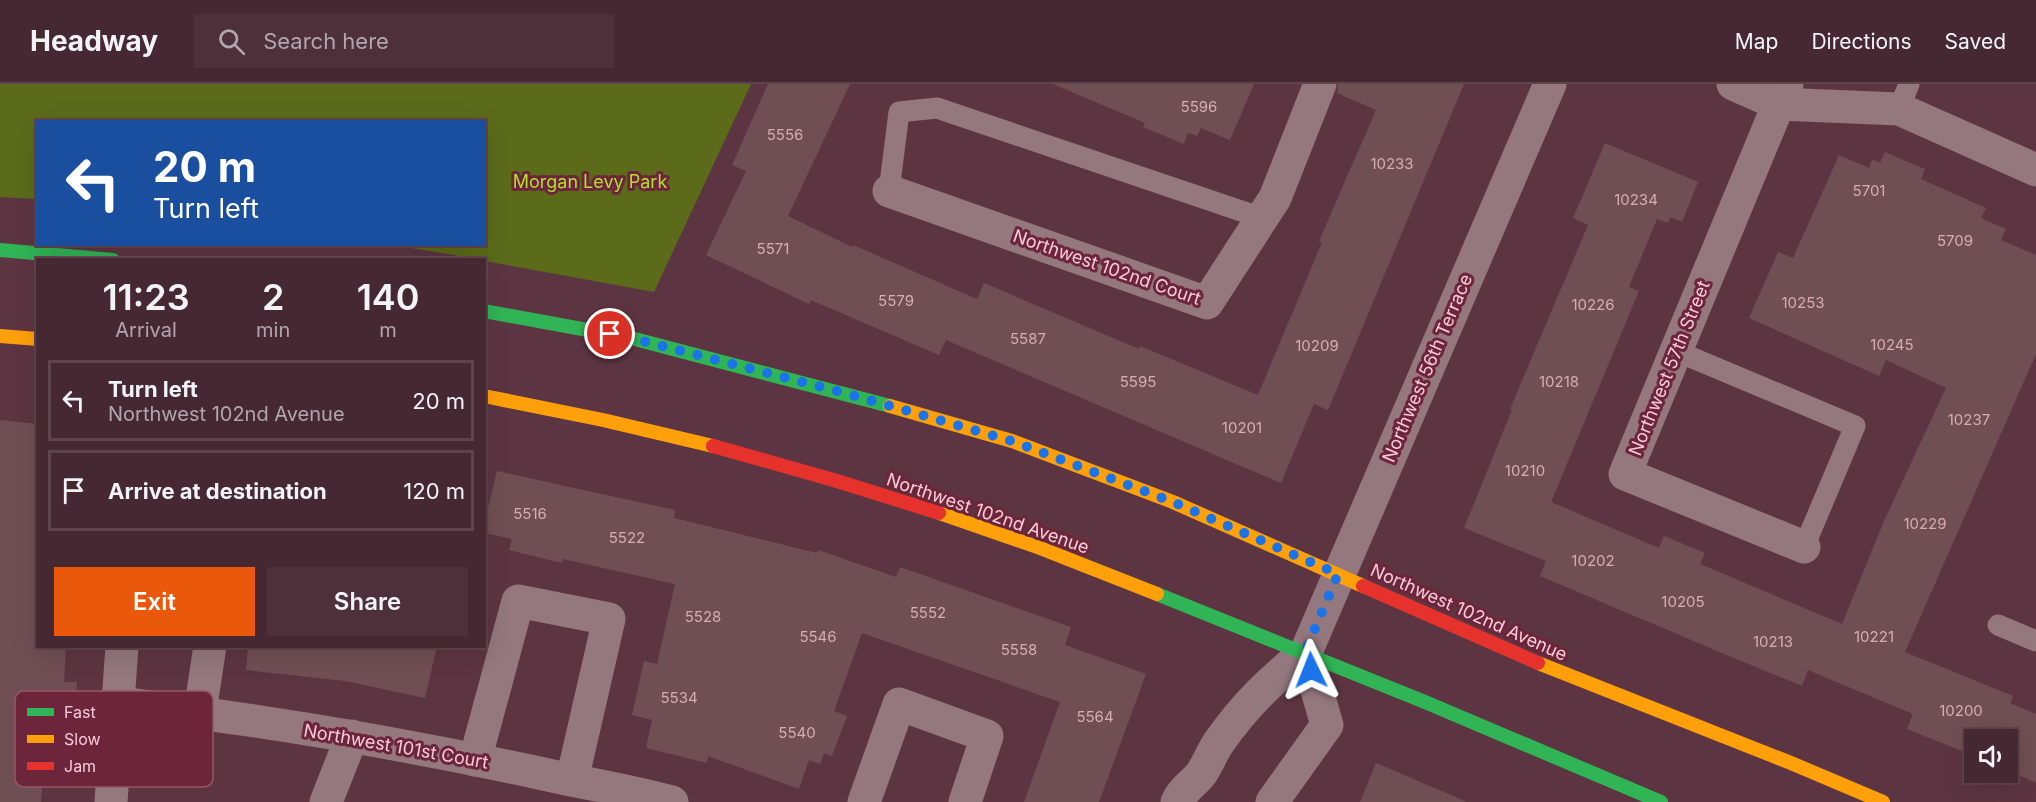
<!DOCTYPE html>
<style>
body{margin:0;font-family:Inter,sans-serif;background:#4d303a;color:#f1f3f6;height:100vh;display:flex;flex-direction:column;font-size:22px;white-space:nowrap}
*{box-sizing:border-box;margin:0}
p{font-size:20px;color:#b0a6ac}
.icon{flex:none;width:33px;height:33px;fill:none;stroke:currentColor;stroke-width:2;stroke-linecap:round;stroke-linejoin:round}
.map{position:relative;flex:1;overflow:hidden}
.drawer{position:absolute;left:36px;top:174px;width:450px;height:390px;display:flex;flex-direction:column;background:#462832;border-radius:0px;box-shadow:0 6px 24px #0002,0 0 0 2px #5e444d}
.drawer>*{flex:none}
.guide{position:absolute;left:36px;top:36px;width:450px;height:126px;border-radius:0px;box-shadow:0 6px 24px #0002,0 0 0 2px #5e444d;background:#1a4fa0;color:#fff;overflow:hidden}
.controls{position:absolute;left:1964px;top:645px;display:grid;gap:12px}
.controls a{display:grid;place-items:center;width:54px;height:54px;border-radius:0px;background:#462832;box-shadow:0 6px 24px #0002,0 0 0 2px #5e444d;font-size:30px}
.pin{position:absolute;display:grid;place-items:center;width:51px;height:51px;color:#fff;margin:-26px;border:3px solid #fff;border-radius:50%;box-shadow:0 2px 6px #0007}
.me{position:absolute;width:66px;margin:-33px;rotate:358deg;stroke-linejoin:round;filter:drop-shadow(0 0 4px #0008)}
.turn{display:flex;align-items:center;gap:21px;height:126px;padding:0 18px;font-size:27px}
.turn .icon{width:78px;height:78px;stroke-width:2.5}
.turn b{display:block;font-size:42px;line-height:51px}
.eta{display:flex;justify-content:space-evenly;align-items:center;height:102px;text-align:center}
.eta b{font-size:36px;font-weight:600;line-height:42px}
.button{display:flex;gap:12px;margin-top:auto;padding:12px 18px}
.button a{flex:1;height:69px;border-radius:0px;background:#ea580c;color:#fff;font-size:24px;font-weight:600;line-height:69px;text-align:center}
.button a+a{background:#4d303a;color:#f1f3f6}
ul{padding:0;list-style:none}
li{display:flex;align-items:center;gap:18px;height:81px;margin:0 12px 9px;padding:0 6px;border:3px solid #5e444d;border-radius:0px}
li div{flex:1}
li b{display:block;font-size:22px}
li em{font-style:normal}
header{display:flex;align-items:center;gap:36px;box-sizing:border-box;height:84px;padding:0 30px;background:#462832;border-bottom:2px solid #5e444d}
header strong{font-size:28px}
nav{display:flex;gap:33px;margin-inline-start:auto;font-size:21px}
.search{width:420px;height:54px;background:#4d303a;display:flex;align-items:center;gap:15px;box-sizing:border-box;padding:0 21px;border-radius:0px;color:#b0a6ac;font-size:22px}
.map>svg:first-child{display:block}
</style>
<header>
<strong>Headway</strong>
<div class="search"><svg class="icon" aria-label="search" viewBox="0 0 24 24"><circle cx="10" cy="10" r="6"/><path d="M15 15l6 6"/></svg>Search here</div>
<nav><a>Map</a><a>Directions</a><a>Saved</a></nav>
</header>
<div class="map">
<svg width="2036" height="718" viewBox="0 0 2036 718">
<rect width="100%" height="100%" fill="#5d3542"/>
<polygon fill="#5b6b1a" points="0,0 751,0 654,208 485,177 484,176 393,161 484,160 484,38 38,38 37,115 0,113"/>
<g fill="#704f54">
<polygon points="768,0 850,0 788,132 852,163 853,161 977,215 984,199 1139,265 1140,262 1258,311 1322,158 1319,157 1376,26 1337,9 1338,0 1464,0 1328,326 1314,320 1281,399 946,256 939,271 811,216 809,220 706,171 746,87 732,81"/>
<polygon points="1053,0 1254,0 1230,56 1201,44 1197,52 1188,49 1184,60 1143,43 1145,39"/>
<polygon points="1605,59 1698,98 1682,138 1670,133 1668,139 1657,135 1629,203 1639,207 1551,418 1659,464 1664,452 1705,469 1700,480 1842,540 1884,437 1946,304 1886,276 1879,292 1749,234 1778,168 1793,174 1839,71 1869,84 1872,75 1880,79 1885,68 1925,85 1921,95 1986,124 1981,134 2006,145 2001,156 2036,171 2036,270 1905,568 2013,612 2010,619 2036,630 2036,699 2007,686 2007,656 1974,656 1974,672 1907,645 1913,630 1808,586 1802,602 1722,569 1540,492 1546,477 1464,444 1512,326 1510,325 1588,141 1573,134"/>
<polygon points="0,336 38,340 38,562 66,562 64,598 77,598 75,638 59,637 56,682 44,681 41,718 0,718"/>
<polygon points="497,387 675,426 674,434 817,469 818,466 896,493 900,483 1071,543 1065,561 1146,590 1099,718 1024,718 1060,618 862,549 834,627 847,632 832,672 824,669 820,680 809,676 799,705 708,672 707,679 646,664 652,636 632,631 644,577 657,580 675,500 563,475 562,479 509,466 512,455 484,449 484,440"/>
<polygon points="248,562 437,562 425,614 345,597 246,586"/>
<polygon points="1376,679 1467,718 1360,718"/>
</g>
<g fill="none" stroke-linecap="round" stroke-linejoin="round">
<g stroke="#94777f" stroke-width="21">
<polyline points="1899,25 1909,0"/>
<polyline points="889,107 899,28 937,24 1262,134"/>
<polyline points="1676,267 1855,342 1804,463"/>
<polyline points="1998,541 2036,557"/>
</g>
<g stroke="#94777f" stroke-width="33">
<polyline points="1733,0 1778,20 1899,25 2036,86"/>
<polyline points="1787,0 1625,390 1804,463"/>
<polyline points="889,107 1207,219 1275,114 1320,0"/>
<path d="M118,619C259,635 400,659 539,689C583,699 628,706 672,718"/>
<polyline points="200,628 210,562"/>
<polyline points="475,676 518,517 609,535 572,696"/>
<polyline points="111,718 122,562"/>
<polyline points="326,718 352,652"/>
<polyline points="864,718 899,620 987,652 965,718"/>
<path d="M1177,718C1182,706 1193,700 1201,690C1208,680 1212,668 1219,658C1245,621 1271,596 1306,568L1550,0"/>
<polyline points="1272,718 1327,641 1306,568"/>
</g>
<g stroke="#30b455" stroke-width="14">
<polyline points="0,166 113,176"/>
<polyline points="484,227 631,254 890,322"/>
<polyline points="1157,510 1425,618 1661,718"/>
</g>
<g stroke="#ff9f0a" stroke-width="14">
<polyline points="0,252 38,255"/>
<polyline points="484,312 603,336 713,362"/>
<polyline points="890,322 1012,357 1173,418 1363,502"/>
<polyline points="939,429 1040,464 1157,510"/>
<polyline points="1538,579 1791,679 1883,718"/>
</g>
<g stroke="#e5322d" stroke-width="14">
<polyline points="713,362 837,397 939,429"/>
<polyline points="1363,502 1538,579"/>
</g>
</g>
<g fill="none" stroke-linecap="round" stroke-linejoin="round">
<polyline stroke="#1a73e8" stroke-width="10" stroke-dasharray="0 18" points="610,250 631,254 845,309 1012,357 1173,418 1338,490 1305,568 1311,586"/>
</g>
<g text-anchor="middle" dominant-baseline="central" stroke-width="6" stroke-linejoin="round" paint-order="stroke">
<g font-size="15" fill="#d6adb5">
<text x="1199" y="22">5596</text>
<text x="785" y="50">5556</text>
<text x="1392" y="79">10233</text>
<text x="1869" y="106">5701</text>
<text x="1636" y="115">10234</text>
<text x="1955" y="156">5709</text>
<text x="773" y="164">5571</text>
<text x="896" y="216">5579</text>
<text x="1803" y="218">10253</text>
<text x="1593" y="220">10226</text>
<text x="1028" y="254">5587</text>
<text x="1892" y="260">10245</text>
<text x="1317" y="261">10209</text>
<text x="1138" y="297">5595</text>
<text x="1559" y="297">10218</text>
<text x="1969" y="335">10237</text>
<text x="1242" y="343">10201</text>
<text x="1525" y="386">10210</text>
<text x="530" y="429">5516</text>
<text x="1925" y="439">10229</text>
<text x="627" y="453">5522</text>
<text x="1593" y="476">10202</text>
<text x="1683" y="517">10205</text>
<text x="928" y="528">5552</text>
<text x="703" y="532">5528</text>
<text x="818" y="552">5546</text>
<text x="1874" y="552">10221</text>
<text x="1773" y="557">10213</text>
<text x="1019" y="565">5558</text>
<text x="679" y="613">5534</text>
<text x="1961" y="626">10200</text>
<text x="1095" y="632">5564</text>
<text x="797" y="648">5540</text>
</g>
<g font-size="18" fill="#b1df2d" stroke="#6d253c">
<text x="590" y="97">Morgan Levy Park</text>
</g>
<g font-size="18" fill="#f8ccd5" stroke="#6d253c">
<text transform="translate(1107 183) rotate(19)">Northwest 102nd Court</text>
<text transform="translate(1427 284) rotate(-67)">Northwest 56th Terrace</text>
<text transform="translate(1669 284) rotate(-68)">Northwest 57th Street</text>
<text transform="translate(988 429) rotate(19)">Northwest 102nd Avenue</text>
<text transform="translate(1469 528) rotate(24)">Northwest 102nd Avenue</text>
<text transform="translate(396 662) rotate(10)">Northwest 101st Court</text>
</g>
</g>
<rect x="15" y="607" width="198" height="96" rx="9" fill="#6d253c" stroke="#97576a" stroke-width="1.5"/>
<rect x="27" y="624" width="27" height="8" fill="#30b455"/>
<rect x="27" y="651" width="27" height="8" fill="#ff9f0a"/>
<rect x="27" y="678" width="27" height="8" fill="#e5322d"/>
<g font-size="16" fill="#f8ccd5">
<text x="64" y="634">Fast</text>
<text x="64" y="661">Slow</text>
<text x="64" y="688">Jam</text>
</g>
</svg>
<div class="controls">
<a><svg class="icon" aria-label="sound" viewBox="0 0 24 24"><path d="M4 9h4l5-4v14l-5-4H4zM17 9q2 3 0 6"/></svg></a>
</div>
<div class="pin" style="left:610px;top:250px;background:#d93025"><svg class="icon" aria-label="arrive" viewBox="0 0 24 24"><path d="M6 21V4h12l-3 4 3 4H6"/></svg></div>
<svg class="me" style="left:1311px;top:586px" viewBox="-20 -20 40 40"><path d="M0-17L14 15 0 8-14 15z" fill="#1a73e8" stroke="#fff" stroke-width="4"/></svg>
<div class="guide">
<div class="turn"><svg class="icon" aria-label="left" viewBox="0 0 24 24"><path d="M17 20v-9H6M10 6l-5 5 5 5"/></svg><div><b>20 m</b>Turn left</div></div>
</div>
<section class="drawer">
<div class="eta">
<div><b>11:23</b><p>Arrival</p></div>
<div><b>2</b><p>min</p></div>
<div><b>140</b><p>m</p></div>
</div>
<ul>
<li><svg class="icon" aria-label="left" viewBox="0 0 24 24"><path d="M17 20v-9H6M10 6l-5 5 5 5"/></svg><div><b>Turn left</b><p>Northwest 102nd Avenue</p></div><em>20 m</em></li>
<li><svg class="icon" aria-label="arrive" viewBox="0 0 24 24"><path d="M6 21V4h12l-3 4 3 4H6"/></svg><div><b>Arrive at destination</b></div><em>120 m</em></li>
</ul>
<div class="button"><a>Exit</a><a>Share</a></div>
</section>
</div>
